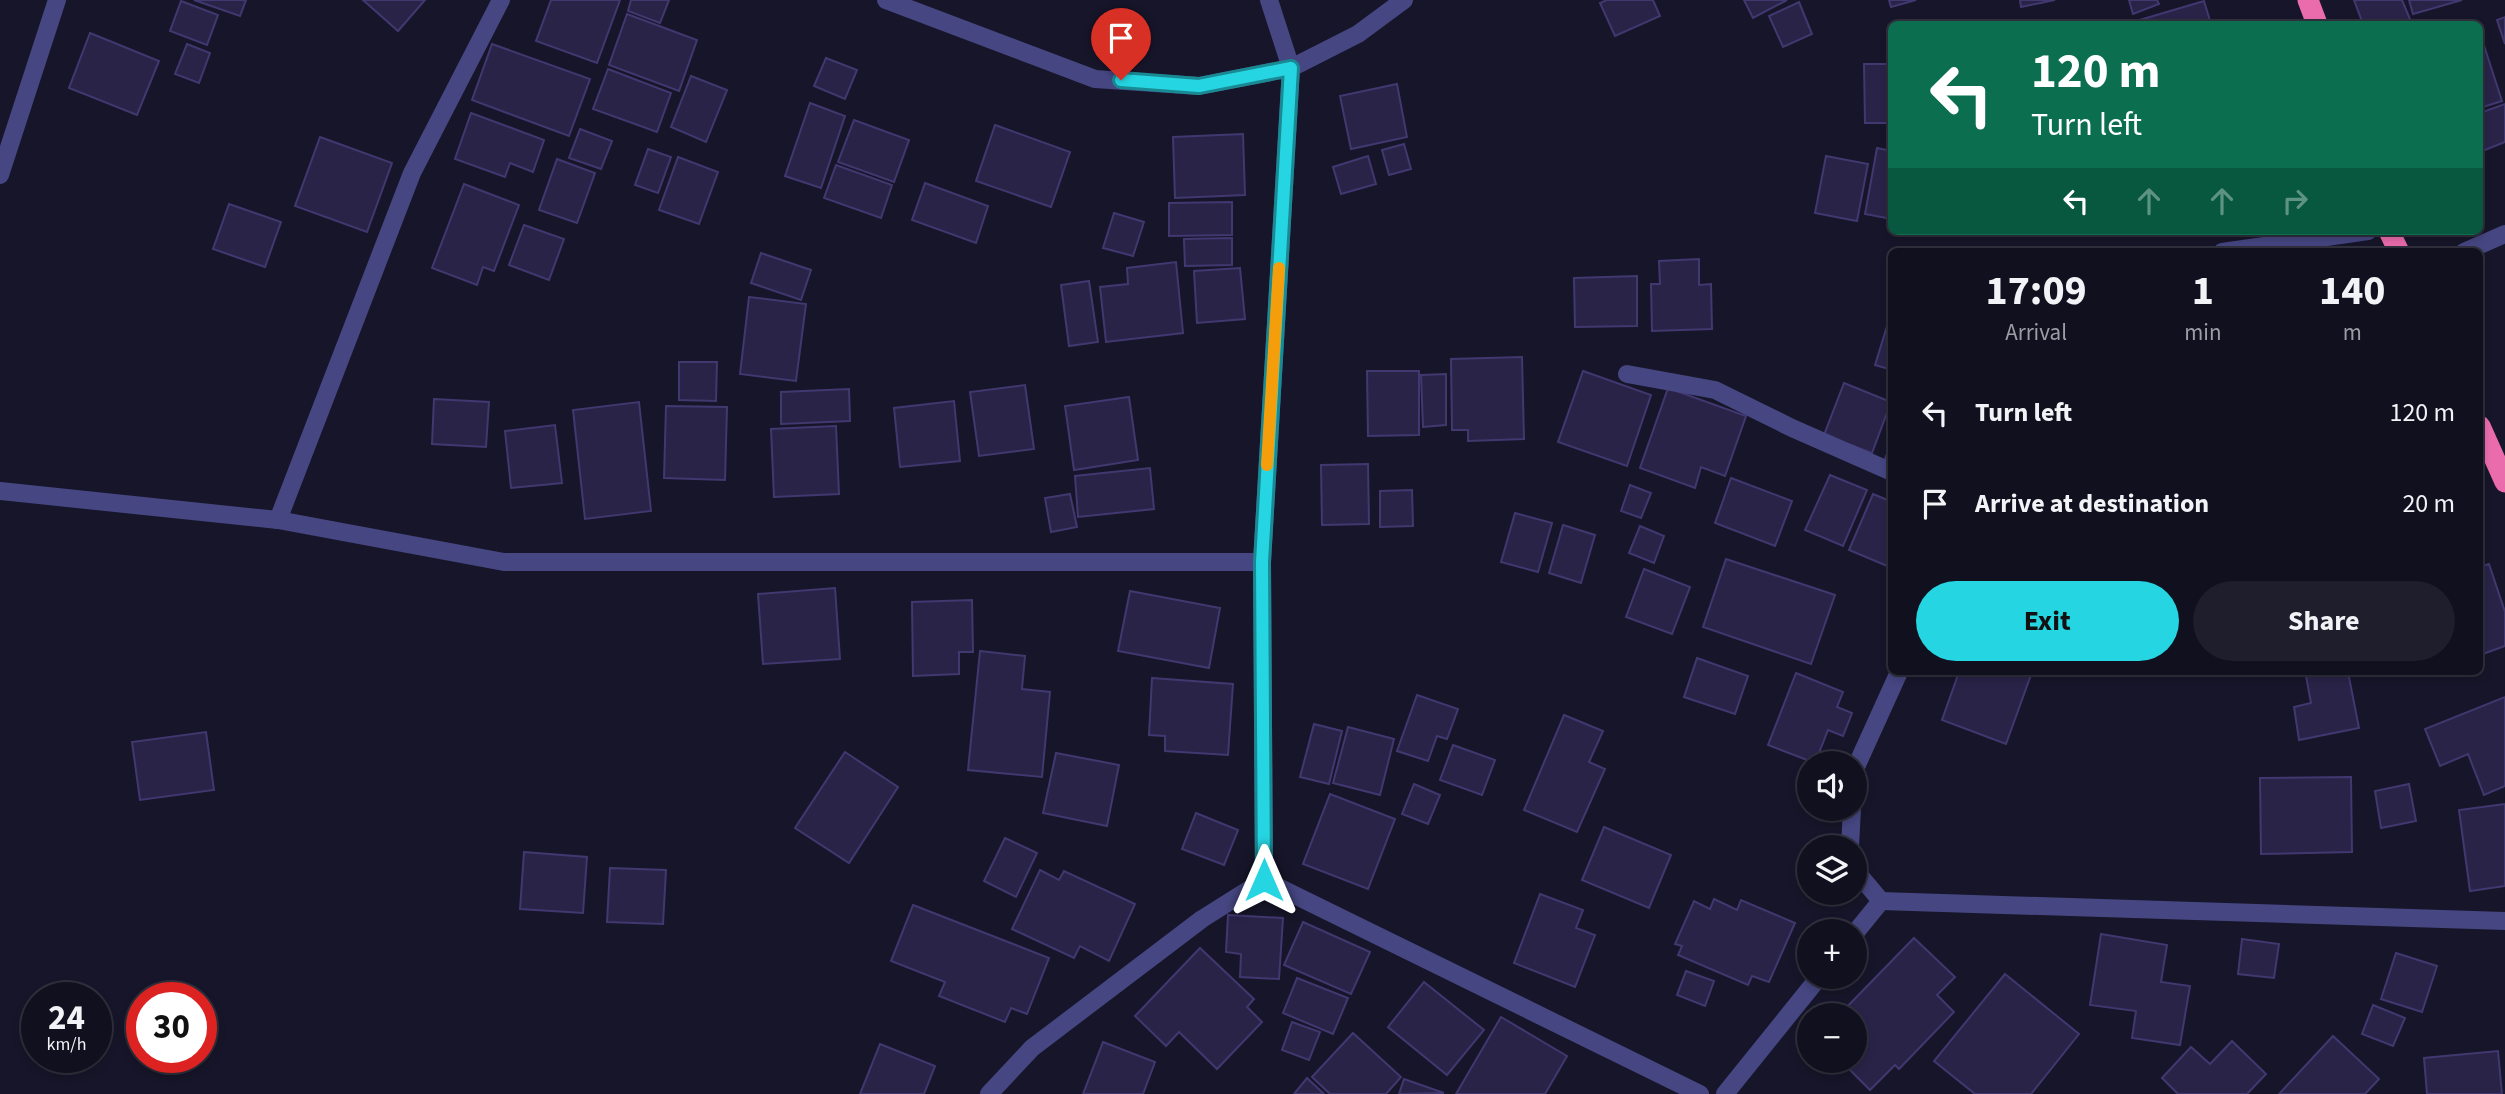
<!DOCTYPE html>
<meta charset="utf-8">
<style>
body{margin:0;font-family:"Source Sans 3",sans-serif;background:#1e1e2c;color:#f1f3f6;height:100vh;display:flex;flex-direction:column;font-size:26px;white-space:nowrap}
*{box-sizing:border-box;margin:0}
p{font-size:23px;color:#9c9da4}
.icon{flex:none;width:38px;height:38px;fill:none;stroke:currentColor;stroke-width:2;stroke-linecap:round;stroke-linejoin:round}
.map{position:relative;flex:1;overflow:hidden}
.sheet{position:absolute;left:1888px;top:248px;width:595px;height:427px;display:flex;flex-direction:column;background:#11101f;border-radius:10px;box-shadow:0 4px 10px #0003,0 0 0 2px #30303d}
.sheet>*{flex:none}
.top-card{position:absolute;left:1888px;top:21px;width:595px;height:214px;border-radius:10px;box-shadow:0 4px 10px #0003,0 0 0 2px #30303d;background:#0b6e4f;color:#fff;overflow:hidden}
.tools{position:absolute;left:1797px;top:751px;display:grid;gap:14px}
.tools a{display:grid;place-items:center;width:70px;height:70px;border-radius:50%;background:#11101f;box-shadow:0 4px 10px #0003,0 0 0 2px #30303d;font-size:35px}
.speed{position:absolute;left:21px;top:982px;display:flex;gap:14px;font-size:35px;font-weight:700;text-align:center}
.speed>*{display:grid;place-content:center;width:91px;height:91px;border-radius:50%;background:#11101f;box-shadow:0 4px 10px #0003,0 0 0 2px #30303d;line-height:1}
.speed small{font-size:18px;font-weight:400}
.speed .limit{border:10px solid #d22;background:#fff;color:#111}
.pin{position:absolute;display:grid;place-items:center;width:60px;height:60px;color:#fff;margin:-72px -30px;border-radius:50% 50% 50% 0;rotate:-45deg;box-shadow:0 0 7px #0007}
.pin .icon{rotate:45deg}
.me{position:absolute;width:77px;margin:-38px;rotate:0deg;stroke-linejoin:round;filter:drop-shadow(0 0 5px #0008)}
.turn{display:flex;align-items:center;gap:24px;height:147px;padding:0 28px;font-size:32px}
.turn .icon{width:91px;height:91px;stroke-width:2.5}
.turn b{display:block;font-size:49px;line-height:60px}
.lanes{display:flex;align-items:center;height:66px;padding:0 28px;background:#0003;justify-content:center;gap:35px;direction:ltr}
.lanes .off{opacity:.35}
.eta{display:flex;justify-content:space-evenly;align-items:center;height:119px;text-align:center}
.eta b{font-size:42px;font-weight:700;line-height:49px}
.action{display:flex;gap:14px;margin-top:auto;padding:14px 28px}
.action a{flex:1;height:80px;border-radius:42px;background:#26d5e2;color:#111;font-size:28px;font-weight:700;line-height:80px;text-align:center}
.action a+a{background:#1e1e2c;color:#f1f3f6}
ul{padding:0;list-style:none}
li{display:flex;align-items:center;gap:21px;height:91px;padding:0 28px}
li div{flex:1}
li b{display:block;font-size:26px}
li em{font-style:normal}
.map>svg:first-child{display:block}
</style>
<div class="map">
<svg width="2505" height="1094" viewBox="0 0 2505 1094">
<rect width="100%" height="100%" fill="#171529"/>
<g fill="#292348" stroke="#413870" stroke-width="2">
<polygon points="194,0 246,0 240,16"/>
<polygon points="363,0 425,0 398,31"/>
<polygon points="551,0 620,0 597,63 536,41"/>
<polygon points="631,0 669,0 660,23 628,11"/>
<polygon points="1607,0 1653,0 1660,16 1615,36 1600,3"/>
<polygon points="1744,0 1787,0 1753,18"/>
<polygon points="1889,0 1916,0 1891,7"/>
<polygon points="2020,0 2055,0 2021,7"/>
<polygon points="2129,0 2157,0 2159,4 2133,14"/>
<polygon points="2354,0 2402,0 2412,24 2363,24"/>
<polygon points="2409,0 2462,0 2413,14"/>
<polygon points="181,1 218,15 207,45 170,31"/>
<polygon points="2204,1 2211,24 2126,24"/>
<polygon points="1799,2 1812,34 1783,47 1769,16"/>
<polygon points="627,14 697,40 679,91 609,65"/>
<polygon points="2505,17 2505,44 2497,20"/>
<polygon points="90,33 159,61 137,115 69,88"/>
<polygon points="2480,33 2502,101 2480,108"/>
<polygon points="187,44 210,53 199,83 175,74"/>
<polygon points="492,44 590,79 569,136 472,100"/>
<polygon points="826,58 857,70 845,99 814,86"/>
<polygon points="1864,64 1892,64 1892,123 1865,123"/>
<polygon points="608,69 671,93 657,132 593,109"/>
<polygon points="691,76 727,90 706,142 671,127"/>
<polygon points="1397,84 1407,137 1351,149 1340,96"/>
<polygon points="810,103 845,116 821,188 785,176"/>
<polygon points="2505,104 2505,142 2480,152 2480,113"/>
<polygon points="471,113 544,140 533,172 510,163 505,177 455,159"/>
<polygon points="854,120 909,140 894,182 838,162"/>
<polygon points="995,125 1070,152 1051,207 976,181"/>
<polygon points="580,129 612,141 601,169 569,158"/>
<polygon points="1243,134 1245,195 1175,198 1173,137"/>
<polygon points="320,137 392,163 367,232 295,206"/>
<polygon points="1404,144 1411,169 1389,175 1382,150"/>
<polygon points="1877,148 1892,151 1892,219 1865,214"/>
<polygon points="648,149 671,157 658,193 635,185"/>
<polygon points="1368,156 1376,184 1341,194 1333,167"/>
<polygon points="1826,156 1868,164 1857,221 1815,213"/>
<polygon points="678,157 718,172 699,224 659,210"/>
<polygon points="557,159 595,173 577,223 539,210"/>
<polygon points="836,165 892,185 881,218 824,198"/>
<polygon points="925,183 988,206 976,243 912,220"/>
<polygon points="464,184 519,205 494,271 483,267 477,285 432,268"/>
<polygon points="1232,202 1232,235 1169,236 1169,203"/>
<polygon points="229,204 281,222 265,267 213,249"/>
<polygon points="1114,213 1144,222 1133,256 1103,248"/>
<polygon points="524,225 564,239 549,280 509,265"/>
<polygon points="1232,238 1232,265 1185,266 1184,239"/>
<polygon points="761,253 811,270 801,300 751,283"/>
<polygon points="1699,259 1699,285 1711,284 1712,329 1652,331 1651,284 1660,284 1659,261"/>
<polygon points="1176,262 1183,333 1106,342 1100,287 1128,284 1127,268"/>
<polygon points="1240,268 1245,319 1197,323 1194,271"/>
<polygon points="1637,276 1637,326 1575,327 1574,278"/>
<polygon points="1089,281 1098,342 1069,346 1061,285"/>
<polygon points="749,297 806,304 796,381 740,374"/>
<polygon points="1892,310 1892,370 1875,365"/>
<polygon points="1522,357 1524,439 1468,441 1468,430 1452,430 1451,359"/>
<polygon points="679,362 717,362 716,401 679,400"/>
<polygon points="1367,371 1419,371 1419,435 1368,436"/>
<polygon points="1583,371 1651,395 1627,466 1558,442"/>
<polygon points="1446,374 1446,425 1423,427 1421,375"/>
<polygon points="1844,383 1891,402 1872,453 1824,435"/>
<polygon points="1025,385 1034,449 979,456 970,392"/>
<polygon points="1668,388 1746,416 1725,476 1701,467 1695,488 1640,468"/>
<polygon points="849,389 850,421 781,424 781,392"/>
<polygon points="1129,397 1138,460 1074,470 1065,406"/>
<polygon points="434,399 489,402 486,447 432,444"/>
<polygon points="954,401 960,461 900,467 894,408"/>
<polygon points="639,402 651,511 585,519 573,410"/>
<polygon points="666,406 727,407 725,480 664,478"/>
<polygon points="555,425 562,483 511,488 505,431"/>
<polygon points="836,426 839,494 774,497 771,429"/>
<polygon points="1892,441 1892,468 1883,464"/>
<polygon points="1368,464 1369,524 1322,525 1321,465"/>
<polygon points="1150,468 1154,509 1078,517 1075,476"/>
<polygon points="1830,475 1867,490 1843,546 1805,530"/>
<polygon points="1731,478 1792,501 1775,546 1715,523"/>
<polygon points="1630,485 1651,493 1641,518 1621,511"/>
<polygon points="1412,490 1413,526 1380,527 1380,491"/>
<polygon points="1070,494 1077,527 1051,532 1045,498"/>
<polygon points="1873,494 1892,502 1892,568 1849,550"/>
<polygon points="1515,513 1552,523 1538,572 1501,562"/>
<polygon points="1563,525 1595,535 1581,583 1549,573"/>
<polygon points="1640,526 1664,536 1654,563 1629,553"/>
<polygon points="1726,559 1835,595 1811,664 1703,627"/>
<polygon points="2489,564 2505,612 2505,646 2480,655 2480,567"/>
<polygon points="1644,569 1690,587 1672,634 1626,617"/>
<polygon points="835,588 840,659 763,664 758,594"/>
<polygon points="1130,591 1220,608 1209,668 1118,651"/>
<polygon points="972,600 973,652 959,652 959,674 913,676 912,602"/>
<polygon points="980,651 1025,656 1022,689 1050,692 1042,777 968,770"/>
<polygon points="1697,658 1748,676 1735,714 1684,697"/>
<polygon points="1959,672 2032,672 2006,744 1942,720"/>
<polygon points="2325,672 2348,672 2359,728 2299,740 2294,707 2311,703 2306,676"/>
<polygon points="1796,673 1843,692 1837,707 1852,713 1843,736 1828,730 1815,763 1768,745"/>
<polygon points="1152,678 1233,684 1228,755 1165,751 1165,736 1149,735"/>
<polygon points="1417,695 1458,709 1447,739 1437,736 1428,761 1397,751"/>
<polygon points="2505,697 2505,786 2484,795 2468,754 2440,766 2425,729"/>
<polygon points="1564,715 1603,731 1589,762 1605,769 1577,832 1524,810"/>
<polygon points="1314,724 1342,731 1329,784 1300,777"/>
<polygon points="1348,727 1394,739 1380,795 1333,783"/>
<polygon points="206,732 214,790 140,800 132,742"/>
<polygon points="1453,745 1495,760 1482,795 1440,780"/>
<polygon points="845,752 898,787 849,863 795,828"/>
<polygon points="1056,753 1119,765 1107,826 1043,813"/>
<polygon points="2351,777 2352,852 2261,854 2260,778"/>
<polygon points="1414,784 1440,795 1428,824 1402,814"/>
<polygon points="2409,784 2416,821 2381,828 2375,791"/>
<polygon points="1330,794 1395,819 1368,889 1303,864"/>
<polygon points="2505,804 2505,886 2470,891 2459,810"/>
<polygon points="1196,813 1238,830 1224,865 1182,849"/>
<polygon points="1604,827 1671,855 1649,908 1582,880"/>
<polygon points="1005,838 1037,853 1016,897 984,881"/>
<polygon points="524,852 587,857 583,913 520,909"/>
<polygon points="610,868 666,870 663,924 607,922"/>
<polygon points="1040,870 1059,880 1064,871 1135,904 1109,961 1080,946 1074,958 1012,929"/>
<polygon points="1540,894 1583,910 1576,928 1595,935 1575,987 1514,963"/>
<polygon points="1714,899 1737,910 1741,900 1795,923 1769,982 1752,976 1748,985 1678,955 1682,946 1675,944 1694,901 1710,909"/>
<polygon points="913,905 1049,958 1027,1014 1011,1008 1005,1022 939,996 945,982 891,961"/>
<polygon points="1228,915 1283,918 1279,979 1240,977 1241,954 1226,952"/>
<polygon points="1303,922 1370,952 1351,994 1284,965"/>
<polygon points="2101,934 2167,945 2161,982 2190,986 2180,1045 2132,1038 2136,1011 2090,1005"/>
<polygon points="1914,938 1955,977 1937,995 1954,1012 1899,1069 1895,1065 1870,1090 1840,1060 1855,1060 1855,1015 1839,1015"/>
<polygon points="2242,939 2279,944 2274,978 2238,974"/>
<polygon points="1200,948 1254,999 1247,1007 1262,1022 1217,1069 1179,1032 1166,1046 1135,1016"/>
<polygon points="2396,953 2437,966 2422,1012 2381,999"/>
<polygon points="1686,971 1714,981 1705,1006 1677,995"/>
<polygon points="2005,974 2079,1034 2031,1094 1975,1094 1934,1061"/>
<polygon points="1297,978 1348,998 1333,1034 1283,1013"/>
<polygon points="1424,982 1484,1030 1447,1075 1388,1027"/>
<polygon points="2373,1005 2405,1018 2393,1046 2362,1034"/>
<polygon points="1501,1017 1567,1056 1545,1094 1456,1094"/>
<polygon points="1292,1022 1320,1032 1309,1060 1282,1050"/>
<polygon points="1353,1033 1401,1077 1386,1094 1330,1094 1312,1077"/>
<polygon points="2333,1036 2379,1079 2365,1094 2279,1094"/>
<polygon points="2232,1041 2266,1074 2247,1094 2178,1094 2162,1078 2191,1047 2210,1064"/>
<polygon points="1103,1042 1155,1062 1143,1094 1083,1094"/>
<polygon points="880,1044 935,1066 924,1094 860,1094"/>
<polygon points="2498,1051 2502,1094 2427,1094 2424,1058"/>
<polygon points="1307,1078 1324,1094 1294,1094"/>
<polygon points="1404,1079 1444,1093 1399,1094"/>
</g>
<g fill="none" stroke-linecap="round" stroke-linejoin="round">
<g stroke="#464682" stroke-width="18">
<polyline points="886,0 1095,79 1199,86 1291,68 1358,34 1404,0"/>
<polyline points="0,175 57,0"/>
<polyline points="2222,252 2368,231"/>
<polyline points="2464,252 2505,234"/>
<polyline points="1627,374 1715,390 1792,428 1892,472"/>
<polyline points="0,491 278,520 504,562 1262,562"/>
<polyline points="278,520 412,173 501,0"/>
<polyline points="1855,769 1899,672"/>
<polyline points="1850,847 1852,808"/>
<polyline points="1855,870 1881,901 1855,933"/>
<polyline points="1264,880 1262,562 1291,68 1269,0"/>
<polyline points="1881,901 2505,921"/>
<polyline points="989,1094 1032,1048 1202,919 1264,880 1700,1094"/>
<polyline points="1725,1094 1820,976"/>
</g>
<g stroke="#eb6cad" stroke-width="21">
<polyline points="2308,0 2317,24"/>
<polyline points="2389,231 2399,252"/>
<polyline points="2480,426 2505,482"/>
</g>
</g>
<g fill="none" stroke-linecap="round" stroke-linejoin="round">
<defs>
<polyline id="route" points="1121,80 1199,86 1291,68 1262,562 1264,880"/>
</defs>
<use href="#route" stroke="#198a93" stroke-width="18"/>
<use href="#route" stroke="#26d5e2" stroke-width="12"/>
<polyline stroke="#f59e0b" stroke-width="12" points="1267,465 1279,268"/>
</g>
</svg>
<div class="tools">
<a><svg class="icon" aria-label="sound" viewBox="0 0 24 24"><path d="M4 9h4l5-4v14l-5-4H4zM17 9q2 3 0 6"/></svg></a>
<a><svg class="icon" aria-label="layers" viewBox="0 0 24 24"><path d="M12 4l9 5-9 5-9-5zM3 14l9 5 9-5"/></svg></a>
<a>+</a>
<a>−</a>
</div>
<div class="speed"><div>24<small>km/h</small></div><div class="limit">30</div></div>
<div class="pin" style="left:1121px;top:80px;background:#d93025"><svg class="icon" aria-label="arrive" viewBox="0 0 24 24"><path d="M6 21V4h12l-3 4 3 4H6"/></svg></div>
<svg class="me" style="left:1264px;top:880px" viewBox="-20 -20 40 40"><path d="M0-17L14 15 0 8-14 15z" fill="#26d5e2" stroke="#fff" stroke-width="4"/></svg>
<div class="top-card">
<div class="turn"><svg class="icon" aria-label="left" viewBox="0 0 24 24"><path d="M17 20v-9H6M10 6l-5 5 5 5"/></svg><div><b>120 m</b>Turn left</div></div>
<div class="lanes"><svg class="icon" aria-label="left" viewBox="0 0 24 24"><path d="M17 20v-9H6M10 6l-5 5 5 5"/></svg><svg class="icon off" aria-label="ahead" viewBox="0 0 24 24"><path d="M12 20V5M6 11l6-6 6 6"/></svg><svg class="icon off" aria-label="ahead" viewBox="0 0 24 24"><path d="M12 20V5M6 11l6-6 6 6"/></svg><svg class="icon off" aria-label="right" viewBox="0 0 24 24"><path d="M7 20v-9h11M14 6l5 5-5 5"/></svg></div>
</div>
<section class="sheet">
<div class="eta">
<div><b>17:09</b><p>Arrival</p></div>
<div><b>1</b><p>min</p></div>
<div><b>140</b><p>m</p></div>
</div>
<ul>
<li><svg class="icon" aria-label="left" viewBox="0 0 24 24"><path d="M17 20v-9H6M10 6l-5 5 5 5"/></svg><div><b>Turn left</b></div><em>120 m</em></li>
<li><svg class="icon" aria-label="arrive" viewBox="0 0 24 24"><path d="M6 21V4h12l-3 4 3 4H6"/></svg><div><b>Arrive at destination</b></div><em>20 m</em></li>
</ul>
<div class="action"><a>Exit</a><a>Share</a></div>
</section>
</div>
